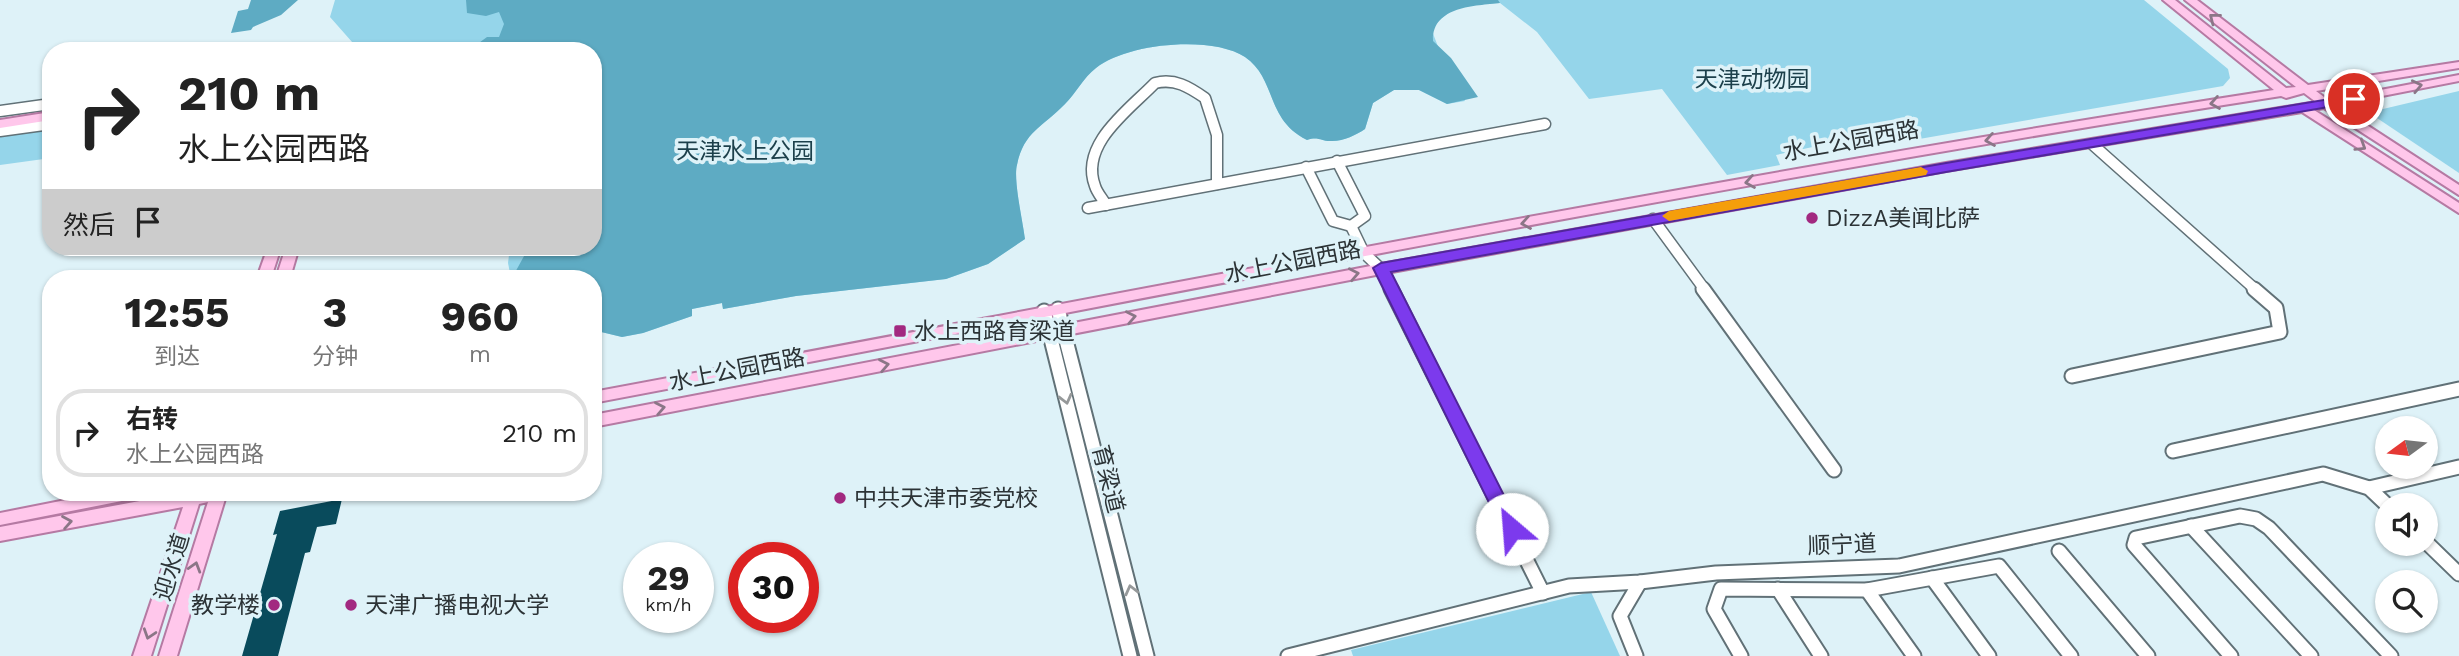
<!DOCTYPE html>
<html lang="zh">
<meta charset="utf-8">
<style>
body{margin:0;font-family:"Work Sans","Noto Sans SC",sans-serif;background:#f2f2f2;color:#222;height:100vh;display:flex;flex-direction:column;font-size:26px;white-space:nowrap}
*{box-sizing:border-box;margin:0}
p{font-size:23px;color:#767676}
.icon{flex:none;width:38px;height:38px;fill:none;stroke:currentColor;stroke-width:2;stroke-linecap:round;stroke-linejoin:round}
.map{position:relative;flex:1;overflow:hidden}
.details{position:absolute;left:42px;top:270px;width:560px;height:231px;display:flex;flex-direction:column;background:#fff;border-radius:28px;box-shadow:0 2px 5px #0004}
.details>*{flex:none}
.guide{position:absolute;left:42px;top:42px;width:560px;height:214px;border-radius:28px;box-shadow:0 2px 5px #0004;background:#fff;color:#222;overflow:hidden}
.needle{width:46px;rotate:255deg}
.buttons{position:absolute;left:2375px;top:416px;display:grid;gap:14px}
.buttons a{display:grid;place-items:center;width:63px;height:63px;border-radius:50%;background:#fff;box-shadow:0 2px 5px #0004;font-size:35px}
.speed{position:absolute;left:623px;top:542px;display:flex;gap:14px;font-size:35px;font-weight:700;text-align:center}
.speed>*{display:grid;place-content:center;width:91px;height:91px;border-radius:50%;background:#fff;box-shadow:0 2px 5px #0004;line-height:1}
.speed small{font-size:18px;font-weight:400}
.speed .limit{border:10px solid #d22;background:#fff;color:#111}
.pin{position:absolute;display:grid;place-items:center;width:60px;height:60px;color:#fff;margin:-30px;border:4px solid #fff;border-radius:50%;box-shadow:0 2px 7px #0007}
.me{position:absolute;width:77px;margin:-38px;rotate:333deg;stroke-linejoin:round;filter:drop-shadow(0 0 5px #0008)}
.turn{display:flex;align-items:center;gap:24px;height:147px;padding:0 21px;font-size:32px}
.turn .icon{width:91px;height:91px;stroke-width:2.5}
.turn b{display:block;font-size:49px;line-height:60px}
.then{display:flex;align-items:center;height:66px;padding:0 21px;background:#0003;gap:14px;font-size:26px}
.eta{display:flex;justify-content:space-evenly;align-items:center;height:119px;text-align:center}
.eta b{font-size:42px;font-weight:700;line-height:49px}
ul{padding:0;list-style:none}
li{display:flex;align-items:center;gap:21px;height:88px;margin:0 14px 10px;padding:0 7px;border:4px solid #e0e0e0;border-radius:28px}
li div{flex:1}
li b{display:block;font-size:26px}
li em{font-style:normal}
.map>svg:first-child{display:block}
</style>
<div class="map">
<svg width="2459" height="656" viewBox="0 0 2459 656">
<rect width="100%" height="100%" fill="#def2f8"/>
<g fill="#95d5ea">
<path d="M335,0H2144L2228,69L2230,78L2223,86L1839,153L1831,143L1776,155L1780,165L1727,175L1662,89L1589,99L1537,32L1500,3C1488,4 1473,3 1461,7C1451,10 1435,21 1433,31C1432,38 1460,90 1465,101L1447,104L1419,90H1394L1373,103L1365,129C1356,135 1342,142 1330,141C1321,141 1318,136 1307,140C1265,119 1277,79 1245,57C1212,35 1127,43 1096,68C1083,78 1076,93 1065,104C1043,127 1024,131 1017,165C1013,179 1023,222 1025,239L988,264L946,279L796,296L723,309L722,303L692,309V316L643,333L622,337L593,330V278H511L508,263L510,247H593V51H360L330,17Z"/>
<polygon points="2459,91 2459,173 2374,116 2383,109"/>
<polygon points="51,129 51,158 0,165 0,137"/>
<polygon points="1591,592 1620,656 1353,656 1351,650"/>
</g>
<g fill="#5eabc3">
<polygon points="251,0 298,0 281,15 253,27 251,30 231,33 238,11 248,9"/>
<path d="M466,0H1498L1500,3C1475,6 1432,6 1433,41L1451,58L1478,97L1447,104L1419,90H1394L1373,103L1365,129C1356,135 1342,142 1330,141C1321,141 1318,136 1307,140C1265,119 1277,79 1245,57C1212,35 1127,43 1096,68C1083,78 1076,93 1065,104C1043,127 1024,131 1017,165C1013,179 1023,222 1025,239L988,264L946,279L796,296L723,309L722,303L692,309V316L643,333L622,337L593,330V278H512L529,247H593V51H468L487,37H499L504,24L499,12L486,16L467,13Z"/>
</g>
<polygon fill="#094b5c" points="342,499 336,524 317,527 310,552 305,553 278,656 242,656 277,534 273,535 280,511"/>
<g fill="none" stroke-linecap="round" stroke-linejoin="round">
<defs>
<g id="minor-far1">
<polyline points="0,111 51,104"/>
<polyline points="0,131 51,124"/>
<polyline points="2092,144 2256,290"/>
<polyline points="1306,167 1333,221 1351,226 1365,216 1337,161"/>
<path d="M1106,205C1103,199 1097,193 1095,186C1079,144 1130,109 1155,83C1175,78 1189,87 1205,98L1217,135V184"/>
<polyline points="1088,208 1545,124"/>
<polyline points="1653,219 1705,290"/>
<polyline points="1351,226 1364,253 1381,269 1392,290"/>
</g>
<g id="minor">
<polyline points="1391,289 1543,593"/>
<polyline points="1703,289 1834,470"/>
<polyline points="1058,309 1147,656"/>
<polyline points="1044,311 1130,656"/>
<polyline points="2072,376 2280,332 2276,308 2254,289"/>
<polyline points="2173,451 2459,389"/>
<polyline points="2369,488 2459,467"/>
<polyline points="2191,526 2311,656"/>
<polyline points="2426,542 2459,574"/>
<polyline points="2059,551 2148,656"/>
<polyline points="1932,578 1989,656"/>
<polyline points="1778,589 1821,656"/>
<polyline points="1867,590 1914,656"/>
<polyline points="1288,656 1569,586 1640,582 1716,573 1899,566 2323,474 2369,488 2388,506"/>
<polyline points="1636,656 1620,616 1640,582"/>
<polyline points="1741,656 1714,609 1721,589 1867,590 1999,566 2071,656"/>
<polyline points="2231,656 2134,545 2136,538 2240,516 2256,519 2269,528 2391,656"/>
</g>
<g id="major">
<path d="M2163,0H2175L2286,88L2296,87L2185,0H2197L2308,85L2459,62V68L2316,91L2328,100L2459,75V81L2336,105L2459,185V195L2324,108L2314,110L2459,203V213L2302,112L1946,171L1381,274L593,427V415L1381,264L1946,163L2316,102L2304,93L2286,98L2281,96C1716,184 1155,297 593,403V392C1153,288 1711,177 2274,90Z"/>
<polygon points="51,112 51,120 0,128 0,120"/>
<polygon points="268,247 281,247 271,278 257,278"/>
<polygon points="286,247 299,247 290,278 276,278"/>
<polygon points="106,492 145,492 143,496 137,498 0,525 0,513"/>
<polygon points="188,492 237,492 235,496 225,499 177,656 159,656 208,502 199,504 151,656 133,656 183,507 0,541 0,527"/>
</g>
</defs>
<use href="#minor-far1" stroke="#617177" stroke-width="13"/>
<use href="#minor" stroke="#617177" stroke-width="17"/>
<use href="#major" stroke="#b57aa3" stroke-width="4"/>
<use href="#minor-far1" stroke="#fff" stroke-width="10"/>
<use href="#minor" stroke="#fff" stroke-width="13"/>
<use href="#major" fill="#ffc7eb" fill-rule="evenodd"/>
</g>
<defs><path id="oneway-chevron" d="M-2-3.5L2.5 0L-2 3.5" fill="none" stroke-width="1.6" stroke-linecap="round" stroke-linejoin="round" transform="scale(1.75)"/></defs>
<g stroke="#8b7687">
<use href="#oneway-chevron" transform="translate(2214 18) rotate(-142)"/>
<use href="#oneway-chevron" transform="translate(2417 86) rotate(-12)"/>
<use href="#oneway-chevron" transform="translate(2215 103) rotate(170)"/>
<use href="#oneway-chevron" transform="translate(1990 140) rotate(170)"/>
<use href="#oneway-chevron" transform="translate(2361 146) rotate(32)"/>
<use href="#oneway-chevron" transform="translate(1750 182) rotate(170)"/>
<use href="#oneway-chevron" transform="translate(1526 223) rotate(170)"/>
<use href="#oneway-chevron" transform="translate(1354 274) rotate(-11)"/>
<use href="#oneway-chevron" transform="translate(1131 317) rotate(-11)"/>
<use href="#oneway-chevron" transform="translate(884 365) rotate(-11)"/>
<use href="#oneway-chevron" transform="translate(660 408) rotate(-11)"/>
<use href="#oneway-chevron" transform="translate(67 522) rotate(-10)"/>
<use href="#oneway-chevron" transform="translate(195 567) rotate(-73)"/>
<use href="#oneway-chevron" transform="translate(149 634) rotate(108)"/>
</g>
<g stroke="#96999a">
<use href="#oneway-chevron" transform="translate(1066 399) rotate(76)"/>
<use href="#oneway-chevron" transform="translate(1131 590) rotate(-104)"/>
</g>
<polygon fill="#7c3aed" stroke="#51269a" stroke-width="2" points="2354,95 2360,99 2358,102 1946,172 1391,272 1521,529 1518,535 1512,537 1505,535 1373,268 1381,263 1946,163"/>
<polygon fill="#f59e0b" points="1921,167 1928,171 1926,175 1669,221 1662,216 1669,211"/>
<g fill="#a22980" stroke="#def2f8" stroke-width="2.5">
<circle cx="1812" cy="218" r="7"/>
<rect x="893" y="324" width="14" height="14" rx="3.5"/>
<circle cx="840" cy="498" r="7"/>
<circle cx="274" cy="605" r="7"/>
<circle cx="351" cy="605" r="7"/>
</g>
<g text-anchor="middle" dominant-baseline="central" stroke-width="7" stroke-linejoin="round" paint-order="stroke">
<g font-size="23" fill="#1c404b" stroke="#def2f8">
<text x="1752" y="79">天津动物园</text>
<text x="745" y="151">天津水上公园</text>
</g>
<g font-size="23" fill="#2c3336" stroke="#def2f8">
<text transform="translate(1851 141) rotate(-10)">水上公园西路</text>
<text transform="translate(1293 262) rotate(-11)">水上公园西路</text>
<text transform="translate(737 370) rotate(-11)">水上公园西路</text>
<text transform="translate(1108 479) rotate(76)">育梁道</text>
<text transform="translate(1842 545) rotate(-2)">顺宁道</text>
<text transform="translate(172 567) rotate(-73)">迎水道</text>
</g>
<g font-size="23" fill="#2c3336" stroke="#def2f8" text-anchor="start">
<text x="1826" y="218">DizzA美闻比萨</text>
<text x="914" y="331">水上西路育梁道</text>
<text x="854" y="498">中共天津市委党校</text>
<text x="260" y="605" text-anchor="end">教学楼</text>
<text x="365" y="605">天津广播电视大学</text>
</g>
</g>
</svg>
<div class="buttons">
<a><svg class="needle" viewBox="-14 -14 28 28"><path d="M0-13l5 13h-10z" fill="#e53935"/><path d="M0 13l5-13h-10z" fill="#767676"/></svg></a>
<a><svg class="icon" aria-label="sound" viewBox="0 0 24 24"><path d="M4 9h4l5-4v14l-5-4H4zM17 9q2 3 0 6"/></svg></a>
<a><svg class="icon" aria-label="search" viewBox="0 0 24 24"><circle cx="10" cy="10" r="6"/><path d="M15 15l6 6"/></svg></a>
</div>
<div class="speed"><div>29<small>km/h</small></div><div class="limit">30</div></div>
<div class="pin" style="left:2354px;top:99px;background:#d93025"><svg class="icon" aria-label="arrive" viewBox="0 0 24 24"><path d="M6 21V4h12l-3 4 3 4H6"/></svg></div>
<svg class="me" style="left:1512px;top:529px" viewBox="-20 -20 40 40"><circle r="19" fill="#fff"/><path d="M0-13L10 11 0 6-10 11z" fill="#7c3aed"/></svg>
<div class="guide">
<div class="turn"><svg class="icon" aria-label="right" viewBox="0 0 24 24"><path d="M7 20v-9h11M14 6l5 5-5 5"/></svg><div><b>210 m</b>水上公园西路</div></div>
<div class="then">然后<svg class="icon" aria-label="arrive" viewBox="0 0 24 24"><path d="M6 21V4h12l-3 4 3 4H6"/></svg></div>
</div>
<section class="details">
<div class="eta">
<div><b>12:55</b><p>到达</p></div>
<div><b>3</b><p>分钟</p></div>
<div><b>960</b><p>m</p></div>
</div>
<ul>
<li><svg class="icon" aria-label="right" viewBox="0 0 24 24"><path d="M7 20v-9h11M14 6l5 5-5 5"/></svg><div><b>右转</b><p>水上公园西路</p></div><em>210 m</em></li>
</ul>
</section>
</div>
